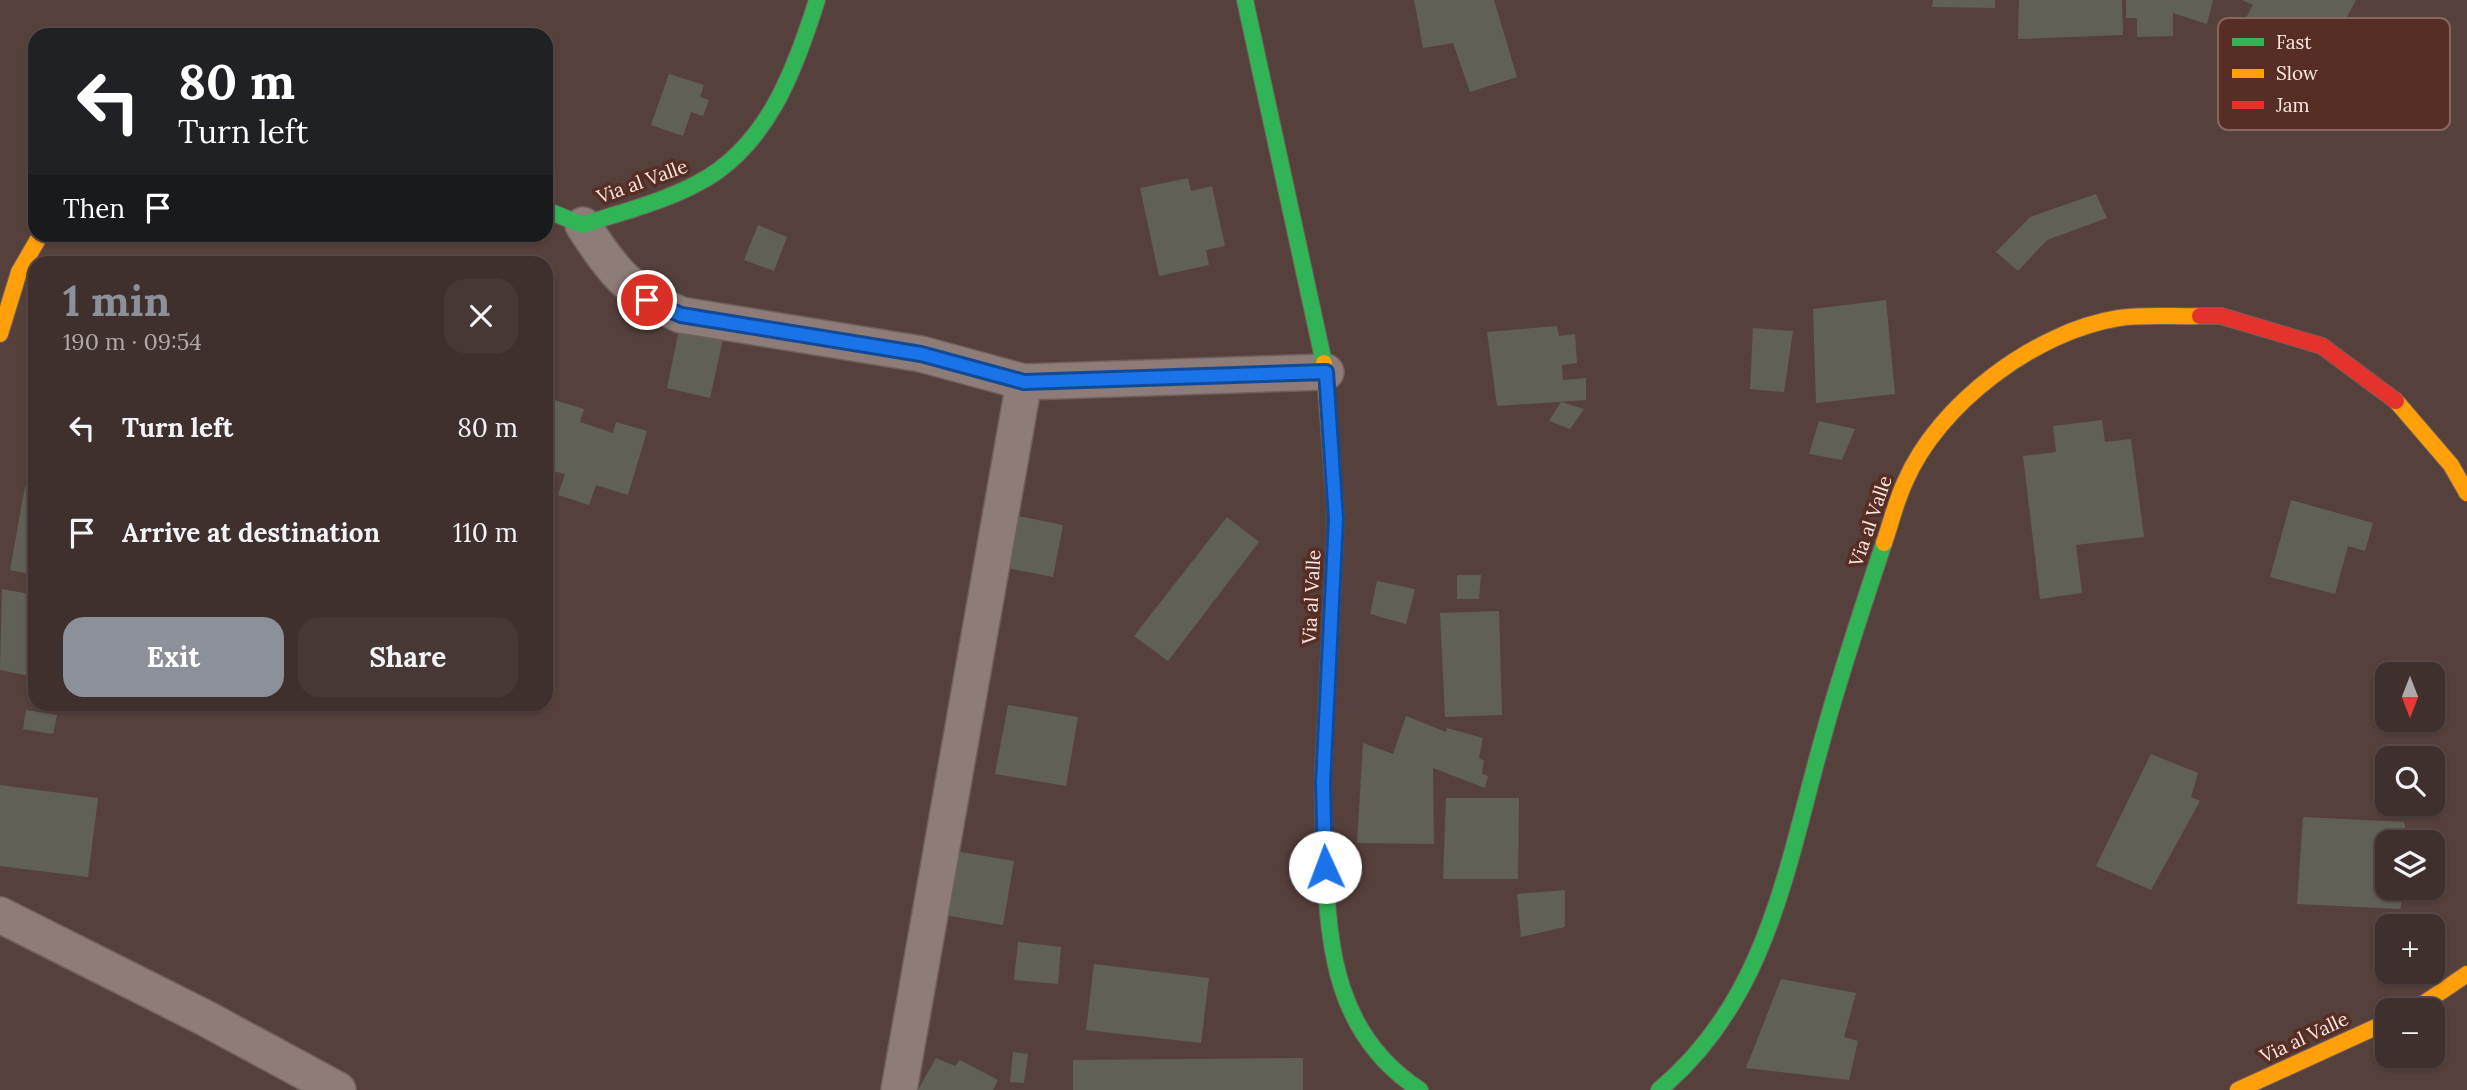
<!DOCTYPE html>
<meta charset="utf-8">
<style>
body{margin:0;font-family:Lora,serif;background:#473835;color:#f1f3f6;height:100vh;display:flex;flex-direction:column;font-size:26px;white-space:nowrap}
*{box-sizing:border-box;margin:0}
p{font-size:23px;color:#aea9aa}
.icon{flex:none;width:38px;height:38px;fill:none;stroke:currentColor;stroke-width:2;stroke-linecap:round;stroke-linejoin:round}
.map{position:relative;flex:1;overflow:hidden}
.details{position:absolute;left:28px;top:256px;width:525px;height:455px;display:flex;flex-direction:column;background:#40302d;border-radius:21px;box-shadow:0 2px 5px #0004,0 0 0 2px #594b49}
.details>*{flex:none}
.top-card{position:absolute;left:28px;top:28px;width:525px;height:214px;border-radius:21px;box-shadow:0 2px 5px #0004,0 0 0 2px #594b49;background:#202124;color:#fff;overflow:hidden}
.needle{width:46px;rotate:180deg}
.fabs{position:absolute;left:2375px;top:662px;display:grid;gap:14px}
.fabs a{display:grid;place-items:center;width:70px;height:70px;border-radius:14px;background:#40302d;box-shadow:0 2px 5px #0004,0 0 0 2px #594b49;font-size:35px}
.pin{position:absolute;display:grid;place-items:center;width:60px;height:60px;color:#fff;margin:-30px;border:4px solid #fff;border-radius:50%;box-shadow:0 2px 7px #0007}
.me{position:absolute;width:77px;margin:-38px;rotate:358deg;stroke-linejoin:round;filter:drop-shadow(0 0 5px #0008)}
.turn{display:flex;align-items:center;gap:24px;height:147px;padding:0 35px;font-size:32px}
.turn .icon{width:91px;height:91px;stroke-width:2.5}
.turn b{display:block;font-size:49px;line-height:60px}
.then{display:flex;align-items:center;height:66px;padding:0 35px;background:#0003;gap:14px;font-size:26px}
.round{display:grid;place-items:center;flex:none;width:74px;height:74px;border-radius:21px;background:#473835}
.head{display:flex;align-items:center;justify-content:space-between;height:119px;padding:0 35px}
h1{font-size:42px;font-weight:700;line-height:52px;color:#8c9099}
.action{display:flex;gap:14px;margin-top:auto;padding:14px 35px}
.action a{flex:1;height:80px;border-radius:21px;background:#8c9099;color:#fff;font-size:28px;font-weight:700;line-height:80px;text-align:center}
.action a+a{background:#473835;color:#f1f3f6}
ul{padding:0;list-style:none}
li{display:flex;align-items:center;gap:21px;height:105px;padding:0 35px}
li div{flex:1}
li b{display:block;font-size:26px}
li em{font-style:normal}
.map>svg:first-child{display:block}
</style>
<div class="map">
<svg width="2467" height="1090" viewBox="0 0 2467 1090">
<rect width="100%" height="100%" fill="#56403c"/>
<g fill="#616057">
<polygon points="1414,0 1494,0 1517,77 1470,92 1453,43 1423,48"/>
<polygon points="1933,0 1995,0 1995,8 1932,7"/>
<polygon points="2019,0 2122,0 2123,35 2018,39"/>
<polygon points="2126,0 2213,0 2207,24 2173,13 2173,36 2137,37 2137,18 2126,18"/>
<polygon points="2242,0 2356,0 2314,79 2244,45 2249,30 2241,27 2253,5"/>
<polygon points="669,74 704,85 700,97 709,100 703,116 691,112 683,136 651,125"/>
<polygon points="1188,178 1191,191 1212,186 1225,246 1206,250 1209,265 1159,276 1140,188"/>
<polygon points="2096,194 2107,218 2047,240 2018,271 1996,252 2030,217"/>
<polygon points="758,225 787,237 774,271 744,260"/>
<polygon points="1886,300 1895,394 1816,403 1813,309"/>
<polygon points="681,320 725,330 710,398 667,388"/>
<polygon points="1557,326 1559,336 1575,334 1577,363 1562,365 1563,380 1586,378 1586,400 1497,406 1487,332"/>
<polygon points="1753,328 1793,331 1784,392 1750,389"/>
<polygon points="548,398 584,409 580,422 613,433 616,422 647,431 628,495 596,485 589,505 558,495 565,474 546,469"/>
<polygon points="1561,402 1584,409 1570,429 1549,421"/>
<polygon points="2102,420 2105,442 2131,439 2144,537 2076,545 2082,593 2040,599 2023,456 2056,452 2053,426"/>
<polygon points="1819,421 1855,429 1842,460 1809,454"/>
<polygon points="25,487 35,489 35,575 10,570"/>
<polygon points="2291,500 2373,523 2365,551 2348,546 2335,594 2270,577"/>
<polygon points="1008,514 1063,525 1053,577 997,566"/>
<polygon points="1227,517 1259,542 1168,661 1134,636"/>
<polygon points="1457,575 1481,575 1479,599 1457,599"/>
<polygon points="1377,581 1415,589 1406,624 1370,614"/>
<polygon points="2,589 35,595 35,677 0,670"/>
<polygon points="1499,611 1502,715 1445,717 1440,613"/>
<polygon points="1008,705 1078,717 1066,786 995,774"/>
<polygon points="26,710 57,715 53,734 23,729"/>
<polygon points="1406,716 1446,732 1447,728 1483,738 1479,758 1484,761 1482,774 1488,776 1485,788 1433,768 1434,844 1357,843 1363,743 1393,754"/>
<polygon points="2151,754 2198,773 2191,797 2200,801 2151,890 2096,866"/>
<polygon points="0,785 98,798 88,877 0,866"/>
<polygon points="1446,798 1519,798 1518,879 1443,879"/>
<polygon points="2303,817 2404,822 2409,842 2387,842 2387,887 2405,887 2400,909 2297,904"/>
<polygon points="949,850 1014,861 1003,925 938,914"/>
<polygon points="1565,890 1565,927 1521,937 1517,894"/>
<polygon points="1018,942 1061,947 1058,984 1014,980"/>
<polygon points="1094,964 1209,978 1201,1043 1086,1030"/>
<polygon points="1781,979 1856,993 1844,1037 1858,1041 1849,1080 1746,1068"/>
<polygon points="1013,1052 1028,1054 1024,1083 1010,1082"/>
<polygon points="936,1058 955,1066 960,1060 998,1080 993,1090 918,1090"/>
<polygon points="1303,1058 1303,1090 1073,1090 1073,1060"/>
</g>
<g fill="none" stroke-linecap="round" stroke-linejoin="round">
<defs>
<g id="street">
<path d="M583,225C612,271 629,292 681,315L921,354L1024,382L899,1090"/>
<polyline points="1024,382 1326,372"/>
<polyline points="0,915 207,1019 338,1090"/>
</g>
<g id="fast">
<polyline points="1245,0 1324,363"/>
<path d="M546,210L583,225C621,212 663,202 698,183C767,147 795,70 817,0"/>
<path d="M1323,775C1322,803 1324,832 1325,860C1328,951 1337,1036 1420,1090"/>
<path d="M1659,1090C1767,1000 1786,869 1822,741C1840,674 1862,609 1884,543"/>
</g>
<g id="slow">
<polyline points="0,334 19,272 41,234"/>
<polyline points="2396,401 2451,465 2467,493"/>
<path d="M1884,543C1891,523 1896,501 1905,482C1938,404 2036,331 2119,318C2145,314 2174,317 2200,316"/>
<polyline points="1323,775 1336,519 1324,363"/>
<polyline points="2414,1010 2467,974"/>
<polyline points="2238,1090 2387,1022"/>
</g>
<polyline id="jam" points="2200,316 2221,316 2322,346 2396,401"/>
</defs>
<use href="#street" stroke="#715f5b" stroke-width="38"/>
<use href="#fast" stroke="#715f5b" stroke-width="18"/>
<use href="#slow" stroke="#715f5b" stroke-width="18"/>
<use href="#jam" stroke="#715f5b" stroke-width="18"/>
<use href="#street" stroke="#8d7c78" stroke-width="35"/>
<use href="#fast" stroke="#30b455" stroke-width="16"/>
<use href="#slow" stroke="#ff9f0a" stroke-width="16"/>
<use href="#jam" stroke="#e5322d" stroke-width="16"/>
</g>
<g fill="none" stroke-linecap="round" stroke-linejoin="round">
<defs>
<polyline id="route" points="647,300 681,315 921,354 1024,382 1326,372 1336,519 1323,783 1325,867"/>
</defs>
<use href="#route" stroke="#114b97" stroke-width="18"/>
<use href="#route" stroke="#1a73e8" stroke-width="12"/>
</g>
<g text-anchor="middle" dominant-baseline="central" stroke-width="7" stroke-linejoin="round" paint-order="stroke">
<g font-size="19" fill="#fee9e4" stroke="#562e26">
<text transform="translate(642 181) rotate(-20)">Via al Valle</text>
<text transform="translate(1870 521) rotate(-71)">Via al Valle</text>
<text transform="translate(1311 597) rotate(-87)">Via al Valle</text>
<text transform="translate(2304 1037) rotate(-25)">Via al Valle</text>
</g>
</g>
<rect x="2218" y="18" width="232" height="112" rx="10" fill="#562e26" stroke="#88665f" stroke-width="2"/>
<rect x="2232" y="38" width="32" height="8" fill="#30b455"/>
<rect x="2232" y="69" width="32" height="9" fill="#ff9f0a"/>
<rect x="2232" y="101" width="32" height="8" fill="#e5322d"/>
<g font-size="19" fill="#fee9e4">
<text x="2276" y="49">Fast</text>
<text x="2276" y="80">Slow</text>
<text x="2276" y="112">Jam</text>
</g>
</svg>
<div class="fabs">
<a><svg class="needle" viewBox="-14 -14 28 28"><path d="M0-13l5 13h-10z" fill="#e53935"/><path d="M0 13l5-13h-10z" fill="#aea9aa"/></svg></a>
<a><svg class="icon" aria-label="search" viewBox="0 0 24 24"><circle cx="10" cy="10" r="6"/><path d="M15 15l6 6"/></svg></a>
<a><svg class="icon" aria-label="layers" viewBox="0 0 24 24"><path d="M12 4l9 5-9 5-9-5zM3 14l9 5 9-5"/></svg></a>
<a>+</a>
<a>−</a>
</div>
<div class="pin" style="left:647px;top:300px;background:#d93025"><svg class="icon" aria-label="arrive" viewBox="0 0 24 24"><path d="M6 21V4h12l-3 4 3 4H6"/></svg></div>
<svg class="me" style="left:1325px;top:867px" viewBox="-20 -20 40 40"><circle r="19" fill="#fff"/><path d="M0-13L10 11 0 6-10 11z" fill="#1a73e8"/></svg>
<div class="top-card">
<div class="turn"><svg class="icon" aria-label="left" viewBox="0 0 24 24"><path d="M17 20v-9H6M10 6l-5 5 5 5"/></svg><div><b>80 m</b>Turn left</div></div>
<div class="then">Then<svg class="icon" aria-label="arrive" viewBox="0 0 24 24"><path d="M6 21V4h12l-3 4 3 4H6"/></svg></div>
</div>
<section class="details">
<div class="head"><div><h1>1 min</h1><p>190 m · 09:54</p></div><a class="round"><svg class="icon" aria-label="close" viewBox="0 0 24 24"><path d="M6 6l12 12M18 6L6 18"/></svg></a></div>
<ul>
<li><svg class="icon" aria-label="left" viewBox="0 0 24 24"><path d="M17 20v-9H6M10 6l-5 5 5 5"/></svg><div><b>Turn left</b></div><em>80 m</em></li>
<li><svg class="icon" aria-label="arrive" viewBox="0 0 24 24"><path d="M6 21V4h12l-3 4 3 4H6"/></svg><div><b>Arrive at destination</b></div><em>110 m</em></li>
</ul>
<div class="action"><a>Exit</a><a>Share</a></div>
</section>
</div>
